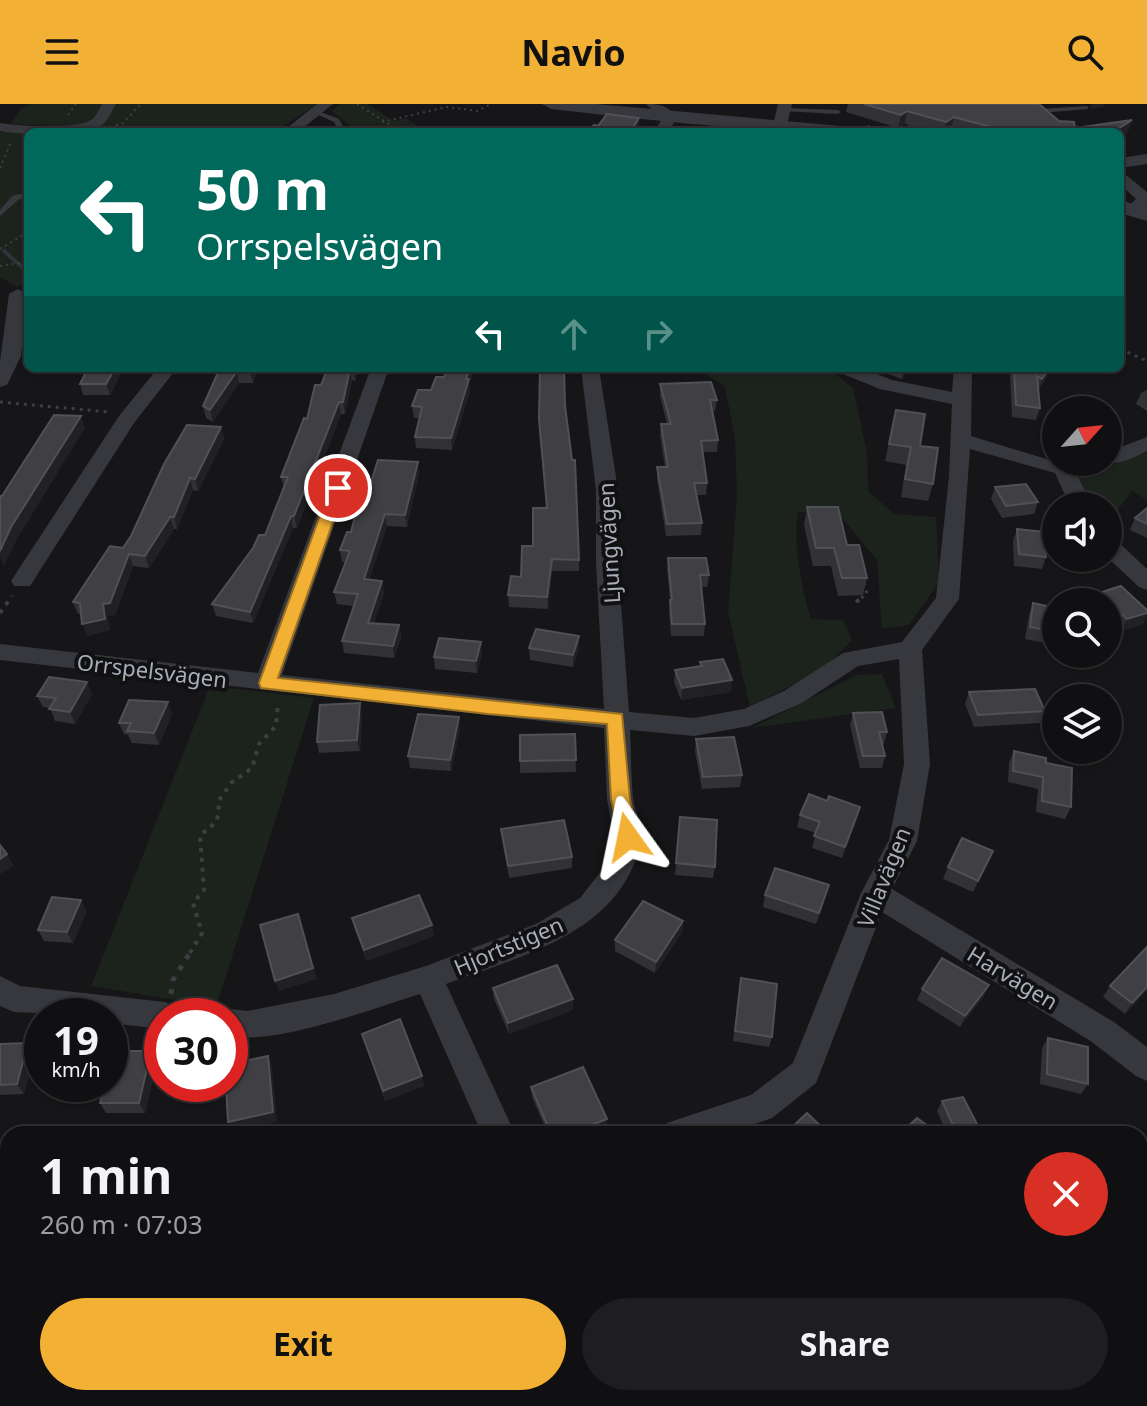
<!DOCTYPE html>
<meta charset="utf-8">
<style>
body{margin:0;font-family:"Noto Sans",sans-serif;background:#1e1e20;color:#f1f3f6;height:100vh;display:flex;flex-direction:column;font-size:30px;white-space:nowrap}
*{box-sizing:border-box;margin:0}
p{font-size:26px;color:#9c9d9f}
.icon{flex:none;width:44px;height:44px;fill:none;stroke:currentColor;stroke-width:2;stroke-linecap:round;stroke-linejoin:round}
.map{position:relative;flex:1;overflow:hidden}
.details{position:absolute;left:0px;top:1022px;width:1148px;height:280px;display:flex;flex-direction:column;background:#101012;border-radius:24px 24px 0 0;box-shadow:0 2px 6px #0004,0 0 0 2px #303032}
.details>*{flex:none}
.hud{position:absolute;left:24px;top:24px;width:1100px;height:244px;border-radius:12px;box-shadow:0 2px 6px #0004,0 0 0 2px #303032;background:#00695c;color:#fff;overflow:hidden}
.needle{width:52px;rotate:63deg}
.controls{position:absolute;left:1042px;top:292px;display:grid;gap:16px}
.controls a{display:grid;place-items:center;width:80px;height:80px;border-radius:50%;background:#101012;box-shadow:0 2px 6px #0004,0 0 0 2px #303032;font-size:40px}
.speed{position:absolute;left:24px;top:894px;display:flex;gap:16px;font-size:40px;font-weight:700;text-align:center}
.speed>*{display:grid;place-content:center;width:104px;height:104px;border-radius:50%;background:#101012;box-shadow:0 2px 6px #0004,0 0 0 2px #303032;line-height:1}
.speed small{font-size:20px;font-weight:400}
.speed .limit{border:12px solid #d22;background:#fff;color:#111}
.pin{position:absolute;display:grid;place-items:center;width:68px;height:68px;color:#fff;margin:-34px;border:4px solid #fff;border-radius:50%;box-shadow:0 2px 8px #0007}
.me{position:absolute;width:88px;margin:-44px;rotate:348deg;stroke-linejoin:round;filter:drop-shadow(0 0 6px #0008)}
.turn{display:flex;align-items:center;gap:28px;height:168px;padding:0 40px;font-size:36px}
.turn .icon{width:104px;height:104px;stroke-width:2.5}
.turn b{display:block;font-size:56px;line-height:68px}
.lanes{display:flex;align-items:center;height:76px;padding:0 40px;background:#0003;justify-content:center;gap:40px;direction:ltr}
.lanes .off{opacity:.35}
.round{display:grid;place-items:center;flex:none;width:84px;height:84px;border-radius:42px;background:#1e1e20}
.summary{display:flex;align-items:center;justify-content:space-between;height:136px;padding:0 40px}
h1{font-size:48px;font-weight:700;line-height:60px}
.primary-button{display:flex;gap:16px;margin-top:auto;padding:16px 40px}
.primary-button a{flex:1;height:92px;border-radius:48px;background:#f2b134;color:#111;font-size:32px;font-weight:700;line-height:92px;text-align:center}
.primary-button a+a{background:#1e1e20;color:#f1f3f6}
header{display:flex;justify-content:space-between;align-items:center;height:104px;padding:0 40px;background:#f2b134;color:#111;font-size:36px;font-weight:700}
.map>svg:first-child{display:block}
</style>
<header><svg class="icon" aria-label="menu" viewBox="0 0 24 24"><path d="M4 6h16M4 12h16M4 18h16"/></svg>Navio<svg class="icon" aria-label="search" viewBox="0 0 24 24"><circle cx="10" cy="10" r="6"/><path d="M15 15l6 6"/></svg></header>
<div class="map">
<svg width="1147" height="1302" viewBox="0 0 1147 1302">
<rect width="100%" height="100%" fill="#161618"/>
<g fill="#1c231d">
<polygon points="31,0 106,0 95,16 75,23 11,20 21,5"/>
<polygon points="114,0 317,0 275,28 77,28"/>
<polygon points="340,0 367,0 394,17 405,14 429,28 353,28 353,24 332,7"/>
<polygon points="0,28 28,28 28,176 17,183 0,173"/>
<path d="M695,264H828L853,284L867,349L868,387L894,410L936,413L939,478L909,521L882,525L877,456L838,409L798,408C793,446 801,479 811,515L843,516L852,536L823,565L750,603L728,508L737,393L735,336L725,282Z"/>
<polygon points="1147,348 1147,396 1132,387 1108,418 1108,402 1092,402 1078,374"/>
<polygon points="882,570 896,604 752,624 857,571"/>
<polygon points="210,582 314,594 216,903 91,882"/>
</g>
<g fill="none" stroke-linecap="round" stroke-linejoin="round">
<polyline stroke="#2c353c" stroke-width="4" points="4,147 23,164"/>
<g stroke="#3d3f44" stroke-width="2" stroke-dasharray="2 4" stroke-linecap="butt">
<polyline points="357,0 401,28"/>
<polyline points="68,11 76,0"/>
<polyline points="382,18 446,3 477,7 491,0"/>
<polyline points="116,21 122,20 141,0"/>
<polyline points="868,22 895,28"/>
<polyline points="898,28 913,18"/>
<polyline points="0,64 11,38"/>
<polyline points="0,145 28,128"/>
<polyline points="19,159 28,164"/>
<polyline points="0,162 19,159 28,153"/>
</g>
<g stroke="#3d3f44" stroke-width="3" stroke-dasharray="3 5" stroke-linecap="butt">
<polyline points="1120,245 1147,257"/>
<polyline points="0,298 109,308"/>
<polyline points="861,494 867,490 864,478"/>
</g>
<g stroke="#3d3f44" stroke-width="4" stroke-dasharray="4 6" stroke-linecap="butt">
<polyline points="856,498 864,492"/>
<polyline points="0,509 12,492"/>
<path d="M190,849L202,829L193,799L204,786L200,731C214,721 221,716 218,698L231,679L252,664L259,640L276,622L278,598"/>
</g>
<polyline stroke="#3d3f44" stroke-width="5" stroke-dasharray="5 8" stroke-linecap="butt" points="171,890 173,876 191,847"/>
<g fill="#37383d" fill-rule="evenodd">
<polygon points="1086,2 1088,3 1088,5 1041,9 1038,7 1041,5"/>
<polygon points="783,4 838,6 841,8 838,10 781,7 780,6"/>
<polygon points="316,6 339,15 346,28 340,28 334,18 314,9 313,8"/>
<polygon points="28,88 28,92 18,96 0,112 0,106 12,92"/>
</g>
<g fill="#37383d" fill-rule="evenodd">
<path d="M102,0H116C112,6 108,17 102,21C87,33 21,31 0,27V19C19,22 75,26 91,16C96,13 99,5 102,0Z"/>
<polygon points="317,0 333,0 298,28 282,28"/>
<path d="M646,0C661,0 668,2 677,14L668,28H654L662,15Z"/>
<polygon points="778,0 792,0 787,21 780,25 773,21"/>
<polygon points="1147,50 1147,60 1120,64 1120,54"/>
<polygon points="1120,66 1147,88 1147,103 1132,111 1124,106 1136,95 1120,80"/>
<polygon points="18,185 27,190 21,252 7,281 0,283 0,257 9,190"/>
<polygon points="158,264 177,264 134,319 30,482 14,482 11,477 119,312"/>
<path d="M371,264H389L282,571L604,605L596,459V386L581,264H599L618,386V459L629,608L694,614L744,605L784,587L843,549L902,538L936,494L949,373L952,300L880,285L838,268L836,264H862L892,276L952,288L954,264H972L971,332L1056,358H1108V348L1147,333V347C1134,354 1117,362 1102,359L1099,362L1076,368L1092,402H1070L1055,369L970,345L959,495L922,546L930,660L917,737L892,785L1114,918L1147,943V977L1136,972L1092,938L882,808L816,979L772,1014L726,1030H663L667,1019L751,991L793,959L861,789L889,736L904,660L899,555L858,562L802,599L749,622L694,632L630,626C631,649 631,671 633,694C635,707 643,723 641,735C625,828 521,852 446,880L515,1030H482L420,890C369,906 282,939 230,933V912H218L219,909L230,905L247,907L334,890L426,862L536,820L580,794L602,766L614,733L607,695L604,624L0,556V540L258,569Z"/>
<polygon points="1108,434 1116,436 1147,465 1147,486 1139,483 1108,454"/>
<polygon points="0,872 20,882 165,898 176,902 180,912 162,912 162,925 110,919 110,912 14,908 0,902"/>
<polygon points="0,1274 8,1274 8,1294 26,1294 23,1302 0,1302"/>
<polygon points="474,1294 512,1294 509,1302 471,1302"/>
</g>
<g fill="#37383d" fill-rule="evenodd">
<path d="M542,0H596L852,23L861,28C757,28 654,17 551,5Z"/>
<polygon points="1120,96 1147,104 1147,117 1120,109"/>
</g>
</g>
<g fill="#323236">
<polygon points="848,0 1039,0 1059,17 1075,24 1132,16 1127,29 1120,34 1120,28 958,28 951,26 948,28 932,28 905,20 898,24 846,8"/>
<polygon points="124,264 110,291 83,291 80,280"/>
<polygon points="220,264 258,264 253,279 239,279 213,318 206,314 203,302"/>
<polygon points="328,264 360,264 355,277 352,276 345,310 341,310 297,424 293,424 253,519 216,512 212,500 265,431 284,384 281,373"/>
<polygon points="448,264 475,264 469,279 470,287 452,346 416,344 415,333 420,314 414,314 412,302 431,286 444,273"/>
<polygon points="540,264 565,302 579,456 579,467 552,467 548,505 509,503 508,491 521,473 547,404 539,327"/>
<polygon points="871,264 909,264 902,275"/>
<polygon points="1012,264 1053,264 1038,286 1040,304 1036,316 1012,313 1010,271"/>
<polygon points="660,280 717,296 715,307 712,308 718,336 717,348 703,348 707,379 706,391 696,391 702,419 701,431 666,432 657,375 657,363 665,363 660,332 661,320 667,320 660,292"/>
<polygon points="1147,286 1147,307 1136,300 1141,289"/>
<polygon points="896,306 920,342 933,380 928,397 901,393 906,361 885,357"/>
<polygon points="221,323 224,335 198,387 193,386 177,425 174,425 149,464 133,462 115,511 107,512 110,526 87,532 81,510 78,510 73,498 123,444"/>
<polygon points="419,370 407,423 387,422 369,476 382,477 384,489 374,519 399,521 401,533 394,554 344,549 342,537 354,502 337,500 334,488 345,458 342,458 340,446 351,428 365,397"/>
<polygon points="995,383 1038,398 1034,410 1002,414 991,395"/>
<polygon points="807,403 847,441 867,474 863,491 838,492 831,462 813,462 804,421"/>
<polygon points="1147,404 1147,434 1130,426 1135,414"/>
<polygon points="1017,425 1046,453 1042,465 1014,462 1013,437"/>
<polygon points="668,454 709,471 707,483 701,483 705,520 704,532 671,532 669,508 670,496 667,466"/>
<polygon points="1099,489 1147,506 1147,512 1143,520 1121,527 1108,514 1108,498 1096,498"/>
<polygon points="1033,499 1056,528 1051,540 1025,535 1029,511"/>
<polygon points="529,544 579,544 573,563 530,556"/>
<polygon points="482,550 477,569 435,565 434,553"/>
<polygon points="700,558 731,588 681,596 674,578 675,566 700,563"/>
<polygon points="87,578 92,590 75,620 55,617 50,604 43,603 37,592"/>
<polygon points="969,588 1045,607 1040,619 974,623 965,600"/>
<polygon points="853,609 887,628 884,640 882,640 885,652 882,664 860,664 850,621"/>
<polygon points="172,610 159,641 132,639 128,631 124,630 119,619"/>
<polygon points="362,611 360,647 319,649 317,638"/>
<polygon points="460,625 451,667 410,664 408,652"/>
<polygon points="575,630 576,668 520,669 520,657"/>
<polygon points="696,635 742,671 740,683 702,685 695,647"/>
<polygon points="1014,647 1046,659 1071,703 1065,715 1036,708 1038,685 1008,678 1009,659"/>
<polygon points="800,711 857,714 842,754 812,744 816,729 797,723"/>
<polygon points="680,713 715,763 713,774 675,771"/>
<polygon points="501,725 572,753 572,764 509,774"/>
<polygon points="993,747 973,788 943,775 948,763"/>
<polygon points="765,791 826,792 816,820 763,803"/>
<polygon points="87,807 73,839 44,837 38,826"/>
<polygon points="352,814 434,832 367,857 355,826"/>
<polygon points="683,817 682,828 655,869 615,847 615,836"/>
<polygon points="741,874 772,933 769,943 733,937"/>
<polygon points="1110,882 1147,886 1125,910 1103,893"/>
<polygon points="493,884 573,906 509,930 494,895"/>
<polygon points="922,885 984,892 960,923 917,896"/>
<polygon points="362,930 424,982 385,997"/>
<polygon points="1048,934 1088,980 1081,990 1040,980 1042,944"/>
<polygon points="28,939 35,949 24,990 0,991 0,940"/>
<polygon points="157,957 145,1009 106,1009 100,999"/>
<polygon points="531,983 607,1015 607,1025 593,1030 548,1030 532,993"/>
<polygon points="942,997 973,1030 947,1030 937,1007"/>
<polygon points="8,1178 8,1239 0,1240 0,1179"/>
<polygon points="1147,1262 1147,1302 1138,1302 1130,1294 1140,1294 1140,1271"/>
<polygon points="418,1294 457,1294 452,1302 428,1302"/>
<polygon points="616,1294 689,1294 685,1302 627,1302"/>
</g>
<g fill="#212124">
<polygon points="1092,0 1104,0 1103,3 1091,5"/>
<polygon points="907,7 905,20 898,24 901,11"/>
<polygon points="954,13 951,26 948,28 944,28 946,18"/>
<polygon points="639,14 639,25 636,28 630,28"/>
<polygon points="1132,16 1127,29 1120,34 1120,28 1113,28"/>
<polygon points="115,264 124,264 110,291 106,280"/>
<polygon points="251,264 258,264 253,279 250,267"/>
<polygon points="354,264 360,264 355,277 353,265"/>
<polygon points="470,264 475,264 469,279 470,287 452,346 451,334"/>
<polygon points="905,264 909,264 902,275"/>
<polygon points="1049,264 1053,264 1038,287 1042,275"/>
<polygon points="350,265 352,276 345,310 343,298"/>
<polygon points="237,267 239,279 213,318 210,306"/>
<polygon points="339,298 341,310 297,424 294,412"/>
<polygon points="81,312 85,324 17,435 4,462 0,453 0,447 11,423"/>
<polygon points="221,323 224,335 198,387 195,375"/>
<polygon points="418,358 419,370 407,423 405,411"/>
<polygon points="190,374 193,386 177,425 174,413"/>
<polygon points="385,410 387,422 366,487 364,475"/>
<polygon points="291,412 293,424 253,519 250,508"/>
<polygon points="170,413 174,425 149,464 145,452"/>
<polygon points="129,450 133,462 115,511 107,512 110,526 87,532 82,520 103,500"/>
<polygon points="552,455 552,467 548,505 547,493"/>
<polygon points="382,477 384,489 370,531 368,519"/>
<polygon points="1147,509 1147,512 1143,520 1121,527 1127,515"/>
<polygon points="399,521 401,533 394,554 393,542"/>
<polygon points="579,532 579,544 573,563 573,551"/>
<polygon points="481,538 482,550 477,569 476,557"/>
<polygon points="732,576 731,588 681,596 682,584"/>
<polygon points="87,578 92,590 75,620 70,608"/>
<polygon points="168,598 172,610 159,641 154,629"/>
<polygon points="360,599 362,611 360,647 357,636"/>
<polygon points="459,613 460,625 451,667 450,656"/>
<polygon points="860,703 857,714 842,754 845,743"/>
<polygon points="7,750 14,762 0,770 0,755"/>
<polygon points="81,796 87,807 73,839 67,828"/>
<polygon points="298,810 317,875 279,887 275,877"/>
<polygon points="683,817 682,828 655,869 656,858"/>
<polygon points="432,821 434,832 367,857 364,846"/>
<polygon points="989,881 984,892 960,923 965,912"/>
<polygon points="1147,883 1147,886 1125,910 1132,899"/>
<polygon points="573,895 573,906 509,930 508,919"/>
<polygon points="28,939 35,949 24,990 17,980"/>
<polygon points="151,947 157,957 145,1009 139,999"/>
<polygon points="268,952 272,962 277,1018 233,1028 228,1018"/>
<polygon points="422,972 424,982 385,997 383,987"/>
<polygon points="607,1015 607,1025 593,1030 569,1030"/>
<polygon points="313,1294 319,1294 310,1302 304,1302"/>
<polygon points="450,1294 457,1294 452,1302 445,1302"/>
</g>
<g fill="#3f3f44" stroke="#4f5156" stroke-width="2">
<polygon points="864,0 1039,0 1059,17 1074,18 1075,24 1132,16 1113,28 999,28 1002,26 954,13 946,18 907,7 901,11"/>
<polygon points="607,10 639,14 630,28 589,28 594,21 598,22"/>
<polygon points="709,25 729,28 708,28"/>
<polygon points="88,264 115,264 106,280 80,280"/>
<polygon points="220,264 251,264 250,267 237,267 210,306 203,302"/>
<polygon points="328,264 354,264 350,265 343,298 339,298 294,412 291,412 250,508 212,500 253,444 259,431 265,431 288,373 281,373 304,314 307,315 315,281 321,281"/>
<polygon points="448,264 470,264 466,275 469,275 451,334 415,333 422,303 412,302 418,286 431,286 436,273 444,273"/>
<polygon points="540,264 564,264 565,302 572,356 575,356 579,456 552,455 547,493 508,491 511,472 521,473 522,442 533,442 533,404 547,404 539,315"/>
<polygon points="1014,264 1049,264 1042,275 1037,272 1040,304 1016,301"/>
<polygon points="711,278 717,296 710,296 718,336 701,337 707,379 694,379 702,419 667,420 657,363 668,363 661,320 671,320 660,280"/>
<polygon points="896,306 925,310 920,342 938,344 933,380 905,375 911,343 889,340"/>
<polygon points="54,311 81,312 11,423 0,447 0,392 2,392"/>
<polygon points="187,321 221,323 195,375 190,374 174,413 170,413 145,452 129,450 110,499 103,500 105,515 82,520 80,499 73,498 110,442 123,444 131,432 164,360"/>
<polygon points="378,356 418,358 405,411 385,410 364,475 382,477 368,519 399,521 393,542 342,537 358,490 334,488 350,447 340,446 347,428 351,428 359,396 365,397"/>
<polygon points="1026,380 1038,398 1006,402 995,383"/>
<polygon points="807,403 838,403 847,441 859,441 867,474 842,474 834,444 816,444"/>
<polygon points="1147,404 1147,420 1135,414"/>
<polygon points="1017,425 1044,428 1046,453 1019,450"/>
<polygon points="668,454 706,454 709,471 700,471 705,520 672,520 670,496 672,496"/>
<polygon points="1121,482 1147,506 1147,509 1127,515 1099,489"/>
<polygon points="1033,499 1056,504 1056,528 1030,523"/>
<polygon points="536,525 579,532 573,551 529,544"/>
<polygon points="439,534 481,538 476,557 434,553"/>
<polygon points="723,555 732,576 682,584 675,566 702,562 700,558"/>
<polygon points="49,573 87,578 70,608 49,605 56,594 37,592"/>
<polygon points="1035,585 1045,607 978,611 969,588"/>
<polygon points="129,596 168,598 154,629 127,627 131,619 119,619"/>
<polygon points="360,599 357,636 317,638 320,601"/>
<polygon points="882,608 887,628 879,628 885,652 863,652 853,609"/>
<polygon points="418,610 459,613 450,656 408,652"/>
<polygon points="575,630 576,656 520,657 520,631"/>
<polygon points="734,633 742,671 703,673 696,635"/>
<polygon points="1014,647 1046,654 1046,659 1072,664 1071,703 1042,697 1043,673 1013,667"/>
<polygon points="809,690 827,697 829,692 860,703 845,743 814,732 820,718 800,711"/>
<polygon points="680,713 717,716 715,763 676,759"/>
<polygon points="564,716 572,753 508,762 501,725"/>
<polygon points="962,734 993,747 978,777 948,763"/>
<polygon points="0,741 7,750 0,755"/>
<polygon points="775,764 829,781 819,809 765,791"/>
<polygon points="419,791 432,821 364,846 352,814"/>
<polygon points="52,793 81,796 67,828 38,826"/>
<polygon points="643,797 683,817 656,858 615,836"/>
<polygon points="298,810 313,864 275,877 260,821"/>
<polygon points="1147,843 1147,883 1132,899 1110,882"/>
<polygon points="942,854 989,881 965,912 922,885"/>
<polygon points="557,861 573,895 508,919 493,884"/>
<polygon points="741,874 777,880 772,933 735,927"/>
<polygon points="400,915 422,972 383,987 362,930"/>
<polygon points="1048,934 1088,943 1088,980 1047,970"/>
<polygon points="28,939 17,980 0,981 0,940"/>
<polygon points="113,947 151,947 139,999 100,999 105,980 110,980 110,958"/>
<polygon points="268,952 273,1008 228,1018 226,980 230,980 230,960"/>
<polygon points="583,963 607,1015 569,1030 551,1030 531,983"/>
<polygon points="963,993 978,1022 971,1030 957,1030 942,997"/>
<polygon points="807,1009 829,1030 785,1030"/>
<polygon points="917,1014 939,1030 911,1030 905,1025"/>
<polygon points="1140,1104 1144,1106 1140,1123"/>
<polygon points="8,1178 8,1230 0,1231 0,1179"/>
<polygon points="1147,1266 1147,1295 1140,1288 1140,1275"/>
<polygon points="293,1294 313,1294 304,1302 298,1302"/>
<polygon points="424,1294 450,1294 445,1302 434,1302"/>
<polygon points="631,1294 686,1294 681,1302 642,1302"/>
</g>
<polygon fill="#f2b134" stroke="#9d7322" stroke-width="2" points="338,379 345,384 278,574 622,610 630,695 638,733 635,738 621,738 619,733 611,695 607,620 488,610 261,584 259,579 330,384"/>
<g text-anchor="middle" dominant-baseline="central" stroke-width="8" stroke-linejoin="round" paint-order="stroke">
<g font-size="22" fill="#a8adb8" stroke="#111113">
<text transform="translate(608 439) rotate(-93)">Ljungvägen</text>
<text transform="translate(152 566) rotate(7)">Orrspelsvägen</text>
<text transform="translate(883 773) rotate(-68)">Villavägen</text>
<text transform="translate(508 841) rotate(-23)">Hjortstigen</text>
<text transform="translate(1013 873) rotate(31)">Harvägen</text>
</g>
</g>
</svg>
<div class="controls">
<a><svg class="needle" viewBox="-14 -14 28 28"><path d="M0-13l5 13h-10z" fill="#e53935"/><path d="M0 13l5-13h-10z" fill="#9c9d9f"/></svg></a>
<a><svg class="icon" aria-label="sound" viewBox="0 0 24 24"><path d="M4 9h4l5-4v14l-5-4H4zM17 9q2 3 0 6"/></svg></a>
<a><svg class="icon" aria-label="search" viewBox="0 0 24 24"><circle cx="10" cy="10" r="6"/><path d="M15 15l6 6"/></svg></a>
<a><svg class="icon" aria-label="layers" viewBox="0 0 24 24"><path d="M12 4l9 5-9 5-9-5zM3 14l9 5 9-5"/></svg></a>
</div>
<div class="speed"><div>19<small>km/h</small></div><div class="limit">30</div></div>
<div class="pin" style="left:338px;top:384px;background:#d93025"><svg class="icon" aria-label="arrive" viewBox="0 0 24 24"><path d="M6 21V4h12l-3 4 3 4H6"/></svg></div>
<svg class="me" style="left:628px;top:733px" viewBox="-20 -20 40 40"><path d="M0-17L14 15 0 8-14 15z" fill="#f2b134" stroke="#fff" stroke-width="4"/></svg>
<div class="hud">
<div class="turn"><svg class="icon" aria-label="left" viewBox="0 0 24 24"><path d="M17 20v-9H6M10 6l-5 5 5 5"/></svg><div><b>50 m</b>Orrspelsvägen</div></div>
<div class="lanes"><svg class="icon" aria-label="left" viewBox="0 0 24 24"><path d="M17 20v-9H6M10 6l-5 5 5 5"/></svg><svg class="icon off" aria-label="ahead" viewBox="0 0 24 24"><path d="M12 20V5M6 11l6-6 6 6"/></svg><svg class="icon off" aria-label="right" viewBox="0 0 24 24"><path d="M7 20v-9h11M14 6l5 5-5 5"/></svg></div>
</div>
<section class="details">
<div class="summary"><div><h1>1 min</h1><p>260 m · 07:03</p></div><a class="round" style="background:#d93025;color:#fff"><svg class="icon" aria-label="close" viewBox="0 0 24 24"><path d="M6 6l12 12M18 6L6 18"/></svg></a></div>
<div class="primary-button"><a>Exit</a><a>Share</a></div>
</section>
</div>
